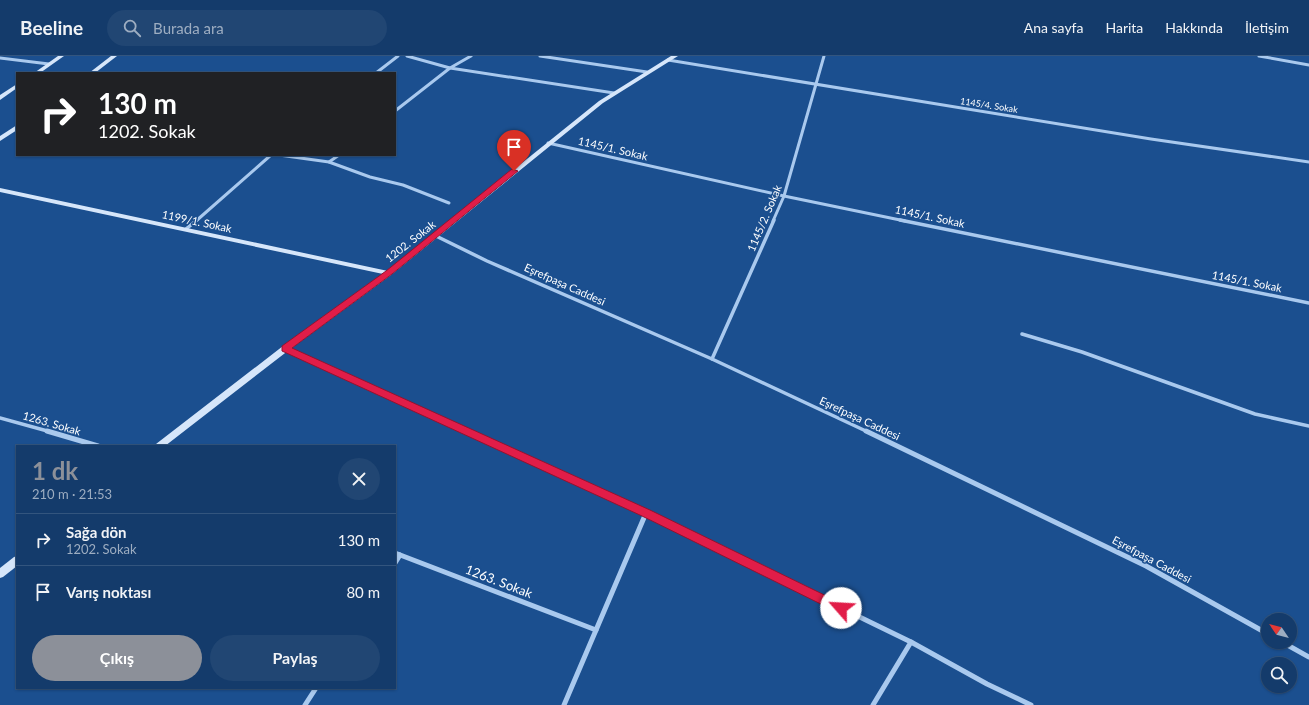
<!DOCTYPE html>
<html lang="tr">
<meta charset="utf-8">
<style>
body{margin:0;font-family:Lato,sans-serif;background:#214673;color:#f1f3f6;height:100vh;display:flex;flex-direction:column;font-size:15px;white-space:nowrap}
*{box-sizing:border-box;margin:0}
p{font-size:13px;color:#9dadc1}
.icon{flex:none;width:22px;height:22px;fill:none;stroke:currentColor;stroke-width:2;stroke-linecap:round;stroke-linejoin:round}
.map{position:relative;flex:1;overflow:hidden}
.panel{position:absolute;left:16px;top:389px;width:380px;height:244px;display:flex;flex-direction:column;background:#143b6b;border-radius:0px;box-shadow:0 1px 3px #0004,0 0 0 1px #33557e}
.panel>*{flex:none}
.hud{position:absolute;left:16px;top:16px;width:380px;height:84px;border-radius:0px;box-shadow:0 1px 3px #0004,0 0 0 1px #33557e;background:#202124;color:#fff;overflow:hidden}
.needle{width:26px;rotate:305deg}
.fabs{position:absolute;left:1261px;top:557px;display:grid;gap:8px}
.fabs a{display:grid;place-items:center;width:36px;height:36px;border-radius:50%;background:#143b6b;box-shadow:0 1px 3px #0004,0 0 0 1px #33557e;font-size:20px}
.pin{position:absolute;display:grid;place-items:center;width:34px;height:34px;color:#fff;margin:-41px -17px;border-radius:50% 50% 50% 0;rotate:-45deg;box-shadow:0 0 4px #0007}
.pin .icon{rotate:45deg}
.me{position:absolute;width:44px;margin:-22px;rotate:296deg;stroke-linejoin:round;filter:drop-shadow(0 0 3px #0008)}
.turn{display:flex;align-items:center;gap:14px;height:84px;padding:0 16px;font-size:18px}
.turn .icon{width:52px;height:52px;stroke-width:2.5}
.turn b{display:block;font-size:28px;line-height:34px}
.round{display:grid;place-items:center;flex:none;width:42px;height:42px;border-radius:21px;background:#214673}
.summary{display:flex;align-items:center;justify-content:space-between;height:68px;padding:0 16px}
h1{font-size:24px;font-weight:700;line-height:30px;color:#8c9099}
.cta{display:flex;gap:8px;margin-top:auto;padding:8px 16px}
.cta a{flex:1;height:46px;border-radius:24px;background:#8c9099;color:#fff;font-size:16px;font-weight:700;line-height:46px;text-align:center}
.cta a+a{background:#214673;color:#f1f3f6}
ul{padding:0;list-style:none}
li{display:flex;align-items:center;gap:12px;height:52px;padding:0 16px;border-top:1px solid #33557e}
li div{flex:1}
li b{display:block;font-size:15px}
li em{font-style:normal}
header{display:flex;align-items:center;gap:24px;box-sizing:border-box;height:56px;padding:0 20px;background:#143b6b;border-bottom:1px solid #33557e}
header strong{font-size:19px}
nav{display:flex;gap:22px;margin-inline-start:auto;font-size:14px}
.search{width:280px;height:36px;background:#214673;display:flex;align-items:center;gap:10px;box-sizing:border-box;padding:0 14px;border-radius:22px;color:#9dadc1;font-size:15px}
.map>svg:first-child{display:block}
</style>
<header>
<strong>Beeline</strong>
<div class="search"><svg class="icon" aria-label="search" viewBox="0 0 24 24"><circle cx="10" cy="10" r="6"/><path d="M15 15l6 6"/></svg>Burada ara</div>
<nav><a>Ana sayfa</a><a>Harita</a><a>Hakkında</a><a>İletişim</a></nav>
</header>
<div class="map">
<svg width="1309" height="649" viewBox="0 0 1309 649">
<rect width="100%" height="100%" fill="#1b4f8f"/>
<g fill="none" stroke-linecap="round" stroke-linejoin="round">
<g stroke="#a9c9ee" stroke-width="3">
<polyline points="407,0 450,12 614,37"/>
<polyline points="540,0 647,16"/>
<polyline points="1259,0 1309,9"/>
<polyline points="0,2 49,8"/>
<polyline points="668,4 1151,83 1309,106"/>
<polyline points="376,17 398,0"/>
<polyline points="395,55 450,12 471,0"/>
<polyline points="548,87 784,140 905,165"/>
<polyline points="279,99 329,106 370,121 403,129 449,147"/>
<polyline points="329,106 339,99"/>
<polyline points="196,165 271,99"/>
<polyline points="773,165 784,140 824,0"/>
</g>
<g stroke="#a9c9ee" stroke-width="3.5">
<polyline points="900,164 1309,247"/>
<polyline points="186,173 197,164"/>
<polyline points="436,180 487,205 712,303 868,376"/>
<polyline points="1022,278 1082,296 1255,358 1309,370"/>
<polyline points="286,292 470,376"/>
<polyline points="712,303 774,164"/>
<polyline points="0,362 51,376"/>
</g>
<g stroke="#a9c9ee" stroke-width="5">
<polyline points="47,375 98,390"/>
<polyline points="468,375 646,457 911,586 873,649"/>
<polyline points="866,375 1146,510 1268,578"/>
<polyline points="395,497 596,574"/>
<polyline points="395,507 400,499"/>
<polyline points="911,586 987,628 1031,649"/>
<polyline points="1282,586 1309,601"/>
<polyline points="305,649 316,632"/>
<polyline points="564,649 646,457"/>
</g>
<g fill="#d6e6fa" fill-rule="evenodd">
<polygon points="58,0 64,0 40,17 34,17"/>
<polygon points="111,0 117,0 95,17 89,17"/>
<polygon points="671,0 678,0 603,47 391,219 289,294 165,390 155,390 156,388 283,290 383,218 0,136 0,132 388,215 599,45"/>
<polygon points="17,28 17,32 0,44 0,39"/>
<polygon points="17,69 17,74 0,85 0,80"/>
<polygon points="17,500 17,510 3,521 0,522 0,512 14,501"/>
</g>
</g>
<polygon fill="#e11d48" stroke="#92132f" points="512,113 518,115 392,218 292,292 650,454 845,549 847,552 845,556 841,557 837,556 642,460 282,295 282,290 386,215"/>
<g text-anchor="middle" dominant-baseline="central" stroke-width="3" stroke-linejoin="round" paint-order="stroke">
<g font-size="9" fill="#fff" stroke="#1b4f8f">
<text transform="translate(989 49) rotate(9)">1145/4. Sokak</text>
</g>
<g font-size="11" fill="#fff" stroke="#1b4f8f">
<text transform="translate(613 92) rotate(13)">1145/1. Sokak</text>
<text transform="translate(930 160) rotate(12)">1145/1. Sokak</text>
<text transform="translate(764 162) rotate(-67)">1145/2. Sokak</text>
<text transform="translate(197 165) rotate(12)">1199/1. Sokak</text>
<text transform="translate(410 185) rotate(-38)">1202. Sokak</text>
<text transform="translate(1247 225) rotate(11)">1145/1. Sokak</text>
<text transform="translate(565 228) rotate(24)">Eşrefpaşa Caddesi</text>
<text transform="translate(860 362) rotate(25)">Eşrefpaşa Caddesi</text>
<text transform="translate(52 367) rotate(16)">1263. Sokak</text>
<text transform="translate(1152 503) rotate(28)">Eşrefpaşa Caddesi</text>
</g>
<g font-size="13" fill="#fff" stroke="#1b4f8f">
<text transform="translate(499 525) rotate(21)">1263. Sokak</text>
</g>
</g>
</svg>
<div class="fabs">
<a><svg class="needle" viewBox="-14 -14 28 28"><path d="M0-13l5 13h-10z" fill="#e53935"/><path d="M0 13l5-13h-10z" fill="#9dadc1"/></svg></a>
<a><svg class="icon" aria-label="search" viewBox="0 0 24 24"><circle cx="10" cy="10" r="6"/><path d="M15 15l6 6"/></svg></a>
</div>
<div class="pin" style="left:514px;top:115px;background:#d93025"><svg class="icon" aria-label="arrive" viewBox="0 0 24 24"><path d="M6 21V4h12l-3 4 3 4H6"/></svg></div>
<svg class="me" style="left:841px;top:552px" viewBox="-20 -20 40 40"><circle r="19" fill="#fff"/><path d="M0-13L10 11 0 6-10 11z" fill="#e11d48"/></svg>
<div class="hud">
<div class="turn"><svg class="icon" aria-label="right" viewBox="0 0 24 24"><path d="M7 20v-9h11M14 6l5 5-5 5"/></svg><div><b>130 m</b>1202. Sokak</div></div>
</div>
<section class="panel">
<div class="summary"><div><h1>1 dk</h1><p>210 m · 21:53</p></div><a class="round"><svg class="icon" aria-label="close" viewBox="0 0 24 24"><path d="M6 6l12 12M18 6L6 18"/></svg></a></div>
<ul>
<li><svg class="icon" aria-label="right" viewBox="0 0 24 24"><path d="M7 20v-9h11M14 6l5 5-5 5"/></svg><div><b>Sağa dön</b><p>1202. Sokak</p></div><em>130 m</em></li>
<li><svg class="icon" aria-label="arrive" viewBox="0 0 24 24"><path d="M6 21V4h12l-3 4 3 4H6"/></svg><div><b>Varış noktası</b></div><em>80 m</em></li>
</ul>
<div class="cta"><a>Çıkış</a><a>Paylaş</a></div>
</section>
</div>
